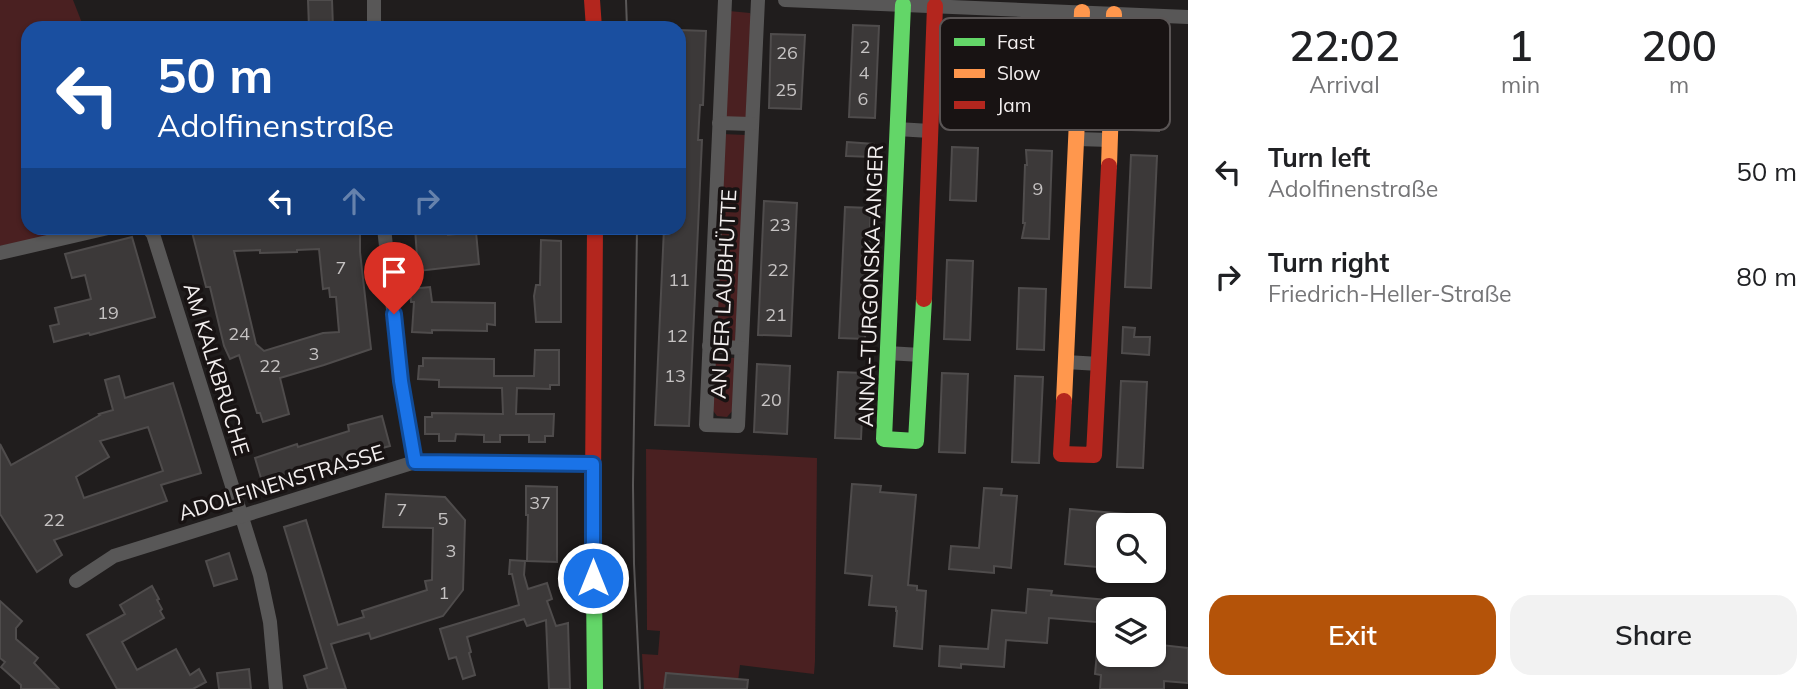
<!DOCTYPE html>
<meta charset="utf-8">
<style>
body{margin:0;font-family:Mulish,sans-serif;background:#f2f2f2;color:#202124;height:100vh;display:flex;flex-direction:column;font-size:26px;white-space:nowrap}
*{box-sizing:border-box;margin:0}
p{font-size:23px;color:#757577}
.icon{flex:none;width:38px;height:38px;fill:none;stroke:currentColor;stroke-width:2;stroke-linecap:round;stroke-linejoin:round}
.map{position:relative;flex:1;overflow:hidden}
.drawer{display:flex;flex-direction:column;background:#fff;width:630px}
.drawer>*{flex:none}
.hud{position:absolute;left:21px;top:21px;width:665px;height:214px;border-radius:21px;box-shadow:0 2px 5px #0004;background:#1a4fa0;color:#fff;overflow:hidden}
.tools{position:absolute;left:1096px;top:513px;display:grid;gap:14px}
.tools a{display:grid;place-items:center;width:70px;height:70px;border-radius:14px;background:#fff;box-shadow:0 2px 5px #0004;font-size:35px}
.pin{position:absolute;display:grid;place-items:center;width:60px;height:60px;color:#fff;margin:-72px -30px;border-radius:50% 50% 50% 0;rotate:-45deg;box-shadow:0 0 7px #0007}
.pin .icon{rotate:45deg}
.me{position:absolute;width:77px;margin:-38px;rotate:0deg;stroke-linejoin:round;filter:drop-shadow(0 0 5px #0008)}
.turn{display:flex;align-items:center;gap:24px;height:147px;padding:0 21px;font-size:32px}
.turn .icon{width:91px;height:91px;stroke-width:2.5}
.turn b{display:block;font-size:49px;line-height:60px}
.lanes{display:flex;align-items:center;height:66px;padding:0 21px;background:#0003;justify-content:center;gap:35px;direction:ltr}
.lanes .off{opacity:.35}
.eta{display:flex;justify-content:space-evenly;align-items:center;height:119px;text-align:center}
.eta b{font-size:42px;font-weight:600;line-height:49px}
.button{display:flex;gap:14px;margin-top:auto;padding:14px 21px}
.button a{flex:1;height:80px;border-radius:21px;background:#b45309;color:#fff;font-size:28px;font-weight:600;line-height:80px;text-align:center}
.button a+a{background:#f2f2f2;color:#202124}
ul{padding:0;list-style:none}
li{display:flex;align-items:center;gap:21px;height:105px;padding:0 21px}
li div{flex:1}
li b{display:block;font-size:26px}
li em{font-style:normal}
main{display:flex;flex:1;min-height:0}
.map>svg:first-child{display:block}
</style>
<main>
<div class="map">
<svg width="1188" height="689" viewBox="0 0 1188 689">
<rect width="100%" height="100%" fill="#201d1d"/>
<g fill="#4a2021">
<polygon points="0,0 73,0 84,28 28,28 28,228 92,228 0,246"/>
<polygon points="729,11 750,13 751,17 746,118 725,117"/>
<polygon points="722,134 746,135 735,342 716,341"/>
<polygon points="713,357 736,358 734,409 727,417 717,416 711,408"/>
<polygon points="646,449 817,458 815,661 814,674 740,665 737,689 727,678 666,673 664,689 644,689 642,654 658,655 660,631 647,630"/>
</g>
<g fill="#3c3939" stroke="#4f4c4c" stroke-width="2" fill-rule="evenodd">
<polygon points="308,0 332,0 333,28 309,28"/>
<polygon points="853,25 879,26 875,118 849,117"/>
<polygon points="679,30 706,31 703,105 700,105 698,140 702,140 689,426 655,425 664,228 679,228"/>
<polygon points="771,34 805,35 801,109 769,108"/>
<polygon points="1136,38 1163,39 1159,131 1132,130"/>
<polygon points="847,142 874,144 873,157 846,156"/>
<polygon points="952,147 978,148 976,201 950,200"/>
<polygon points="1026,150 1052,151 1049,239 1022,238 1025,223 1023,223 1025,165 1027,165"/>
<polygon points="1131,155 1157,156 1151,288 1125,287"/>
<polygon points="764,201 797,203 791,336 758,335"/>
<polygon points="845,207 871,208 865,339 839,338"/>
<path d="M191,228H360V252L371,349L324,365L280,378L289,414L263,422L260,413H257L239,355L230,359L224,346L210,287H206ZM319,249L323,289L329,288L330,297H336L339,332L323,333L264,351L256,344L234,251L260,250V253L297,252V250Z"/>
<polygon points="415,228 447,228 448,235 476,232 479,264 418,271"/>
<polygon points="132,237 155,317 90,335 89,333 54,342 50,326 59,324 55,308 91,299 85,275 72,278 65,254"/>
<polygon points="541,240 561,241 561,322 536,322 534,296 536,285 540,285"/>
<polygon points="947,260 973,261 970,340 944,339"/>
<polygon points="430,287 432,302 495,303 495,325 487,324 487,331 432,330 432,333 412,332 414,302 411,302 410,289"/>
<polygon points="1019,288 1046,289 1044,350 1017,349"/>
<polygon points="1123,327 1135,328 1134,337 1150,337 1149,355 1122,353"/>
<polygon points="535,350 559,350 559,385 550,385 550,389 517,388 516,414 554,414 553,436 545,436 545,442 529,442 529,435 500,435 500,442 484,442 484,435 456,434 455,441 439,441 439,434 425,434 425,417 432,417 432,413 503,414 502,388 439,387 439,380 418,379 419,366 423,366 423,358 494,359 494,376 534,376"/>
<polygon points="757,364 790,366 787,434 754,432"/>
<polygon points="838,372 864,373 861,439 835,438"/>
<polygon points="942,373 968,374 965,453 939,452"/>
<path d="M119,376L125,398L173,383L201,473L161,485L167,501L54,540L62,555L37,572L0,514V444L11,465L100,415L99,414L113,410L105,380ZM148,427L163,471L84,498L76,477L109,457L100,441Z"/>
<polygon points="1015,376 1043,377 1039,463 1012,462"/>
<polygon points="1121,381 1147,382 1143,468 1117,467"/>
<polygon points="382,416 390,446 347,457 263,485 255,458 297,444 298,447 349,431 348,425"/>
<polygon points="852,484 881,486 880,492 916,495 908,585 917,586 917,590 926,591 922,649 894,646 897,611 896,611 896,607 869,605 872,576 845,573"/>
<polygon points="526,486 557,487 557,562 527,561 528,515 526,515"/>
<polygon points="984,488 1002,489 1001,495 1017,496 1011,568 994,566 994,573 949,569 951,546 979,548"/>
<polygon points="386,494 445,497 465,520 463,590 443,616 371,639 369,633 331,644 346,689 308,689 304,676 327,668 284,527 306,520 338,625 364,617 362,611 427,590 425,581 432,580 433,528 383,527"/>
<polygon points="1070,509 1148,516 1148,525 1108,525 1108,568 1065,564"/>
<polygon points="229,553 237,579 214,586 206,561"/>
<polygon points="510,560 525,561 524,575 528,589 547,583 552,599 547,601 556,626 568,623 570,689 549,689 546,620 527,626 524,619 467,637 471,652 469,653 475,675 463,679 456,657 449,659 440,629 519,605 512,574 509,574"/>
<polygon points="152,586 159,599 157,600 162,609 160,611 164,618 122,642 137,670 176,649 190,675 199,669 206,682 193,689 117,689 87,635 125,614 120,605"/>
<polygon points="1028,589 1052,591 1051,595 1108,600 1108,623 1049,618 1047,643 1006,640 1004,667 961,664 961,668 939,666 940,646 988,649 992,610 1026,613"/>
<polygon points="0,601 22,621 16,628 16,639 38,658 34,663 59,689 21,689 21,685 1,667 5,662 0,658"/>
<polygon points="1099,631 1108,631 1108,654 1153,654 1153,644 1188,648 1188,683 1164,681 1164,689 1100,689 1101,675 1095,674"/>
<polygon points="249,669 251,689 219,689 217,673"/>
<polygon points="666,673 748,680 747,689 664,689"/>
</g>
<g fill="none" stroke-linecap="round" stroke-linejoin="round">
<g stroke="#585757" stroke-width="14">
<polyline points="725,0 706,425 738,426 758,0"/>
<polyline points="785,0 1188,17"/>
<polyline points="374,28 374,0"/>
<polyline points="719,123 751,124"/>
<polyline points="897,129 930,131"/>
<polyline points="1077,139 1110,140"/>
<polyline points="148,228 153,234 260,575 270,622 276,689"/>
<polyline points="384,228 401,381 415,462"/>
<polyline points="0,253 108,228"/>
<polyline points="709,346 741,348"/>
<polyline points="887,353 921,355"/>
<polyline points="1066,362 1099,364"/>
<polyline points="76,581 114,556 415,462 593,464"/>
</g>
<g stroke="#63d668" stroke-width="16">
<polyline points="903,5 884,439 916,441 924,299"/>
<polyline points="593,483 595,689"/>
</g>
<g stroke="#ff974d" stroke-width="16">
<polyline points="1109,166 1114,14"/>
<polyline points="1064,401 1082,12"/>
</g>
<g stroke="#b3261e" stroke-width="16">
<polyline points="592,0 594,28"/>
<polyline points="924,299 935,6"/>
<polyline points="1064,401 1061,454 1094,455 1109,166"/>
<polyline points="593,483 595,228"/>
</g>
<g stroke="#5a5858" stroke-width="2">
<polyline points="626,0 627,28"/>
<polyline points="637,228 633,485 634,564 640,689"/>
</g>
</g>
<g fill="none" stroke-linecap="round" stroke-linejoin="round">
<defs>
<polyline id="route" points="394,314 401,381 415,462 593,464 593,578"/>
</defs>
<use href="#route" stroke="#114b97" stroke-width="18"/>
<use href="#route" stroke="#1a73e8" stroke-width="12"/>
</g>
<g text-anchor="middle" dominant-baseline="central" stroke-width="7" stroke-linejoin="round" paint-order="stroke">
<g font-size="18" fill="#c5c2c2">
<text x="865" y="46">2</text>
<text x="787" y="52">26</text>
<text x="864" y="72">4</text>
<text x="786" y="89">25</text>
<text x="863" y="98">6</text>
<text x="1038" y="188">9</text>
<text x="780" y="224">23</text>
<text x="341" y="267">7</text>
<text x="778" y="269">22</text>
<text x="679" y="279">11</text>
<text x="108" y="312">19</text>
<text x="776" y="314">21</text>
<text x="239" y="333">24</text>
<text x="677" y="335">12</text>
<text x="314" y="353">3</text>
<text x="270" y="365">22</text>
<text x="675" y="375">13</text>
<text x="771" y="399">20</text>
<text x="540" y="502">37</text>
<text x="402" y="509">7</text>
<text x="443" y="518">5</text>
<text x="54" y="519">22</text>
<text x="451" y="550">3</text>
<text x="444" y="592">1</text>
</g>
<g font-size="21" fill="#f3efef" stroke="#181313">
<text transform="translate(870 286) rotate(-88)">ANNA-TURGONSKA-ANGER</text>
<text transform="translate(723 294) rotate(-87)">AN DER LAUBHÜTTE</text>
<text transform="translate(217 369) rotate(73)">AM KALKBRUCHE</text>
<text transform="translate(281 482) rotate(-17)">ADOLFINENSTRASSE</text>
</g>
</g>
<rect x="940" y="18" width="230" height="112" rx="10" fill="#181313" stroke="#5a5555" stroke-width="2"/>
<rect x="954" y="38" width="31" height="8" fill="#63d668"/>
<rect x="954" y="69" width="31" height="9" fill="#ff974d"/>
<rect x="954" y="101" width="31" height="8" fill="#b3261e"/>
<g font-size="19" fill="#f3efef">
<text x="997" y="49">Fast</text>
<text x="997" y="80">Slow</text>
<text x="997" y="112">Jam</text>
</g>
</svg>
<div class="tools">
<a><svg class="icon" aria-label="search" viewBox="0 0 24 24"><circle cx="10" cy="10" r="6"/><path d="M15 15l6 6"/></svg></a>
<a><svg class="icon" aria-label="layers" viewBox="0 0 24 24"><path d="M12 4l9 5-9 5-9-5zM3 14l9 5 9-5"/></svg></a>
</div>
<div class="pin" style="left:394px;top:314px;background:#d93025"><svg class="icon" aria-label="arrive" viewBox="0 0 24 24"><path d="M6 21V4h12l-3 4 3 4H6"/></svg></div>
<svg class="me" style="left:593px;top:578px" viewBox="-20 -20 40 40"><circle r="17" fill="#1a73e8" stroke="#fff" stroke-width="3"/><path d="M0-11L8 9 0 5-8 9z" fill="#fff"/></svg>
<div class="hud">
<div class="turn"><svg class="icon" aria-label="left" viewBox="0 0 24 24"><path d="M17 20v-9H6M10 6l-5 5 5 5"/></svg><div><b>50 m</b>Adolfinenstraße</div></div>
<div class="lanes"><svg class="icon" aria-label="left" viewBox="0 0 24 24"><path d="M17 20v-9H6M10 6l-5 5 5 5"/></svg><svg class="icon off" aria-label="ahead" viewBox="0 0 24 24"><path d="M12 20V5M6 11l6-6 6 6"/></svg><svg class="icon off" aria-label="right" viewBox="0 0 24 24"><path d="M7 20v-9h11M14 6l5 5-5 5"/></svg></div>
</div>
</div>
<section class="drawer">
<div class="eta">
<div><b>22:02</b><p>Arrival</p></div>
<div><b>1</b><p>min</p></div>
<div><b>200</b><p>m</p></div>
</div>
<ul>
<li><svg class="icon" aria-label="left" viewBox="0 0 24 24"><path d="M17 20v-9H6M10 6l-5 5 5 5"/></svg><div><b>Turn left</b><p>Adolfinenstraße</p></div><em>50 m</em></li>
<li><svg class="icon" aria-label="right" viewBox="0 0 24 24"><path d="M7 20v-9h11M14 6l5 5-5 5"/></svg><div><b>Turn right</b><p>Friedrich-Heller-Straße</p></div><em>80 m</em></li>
</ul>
<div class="button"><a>Exit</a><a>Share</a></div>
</section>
</main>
